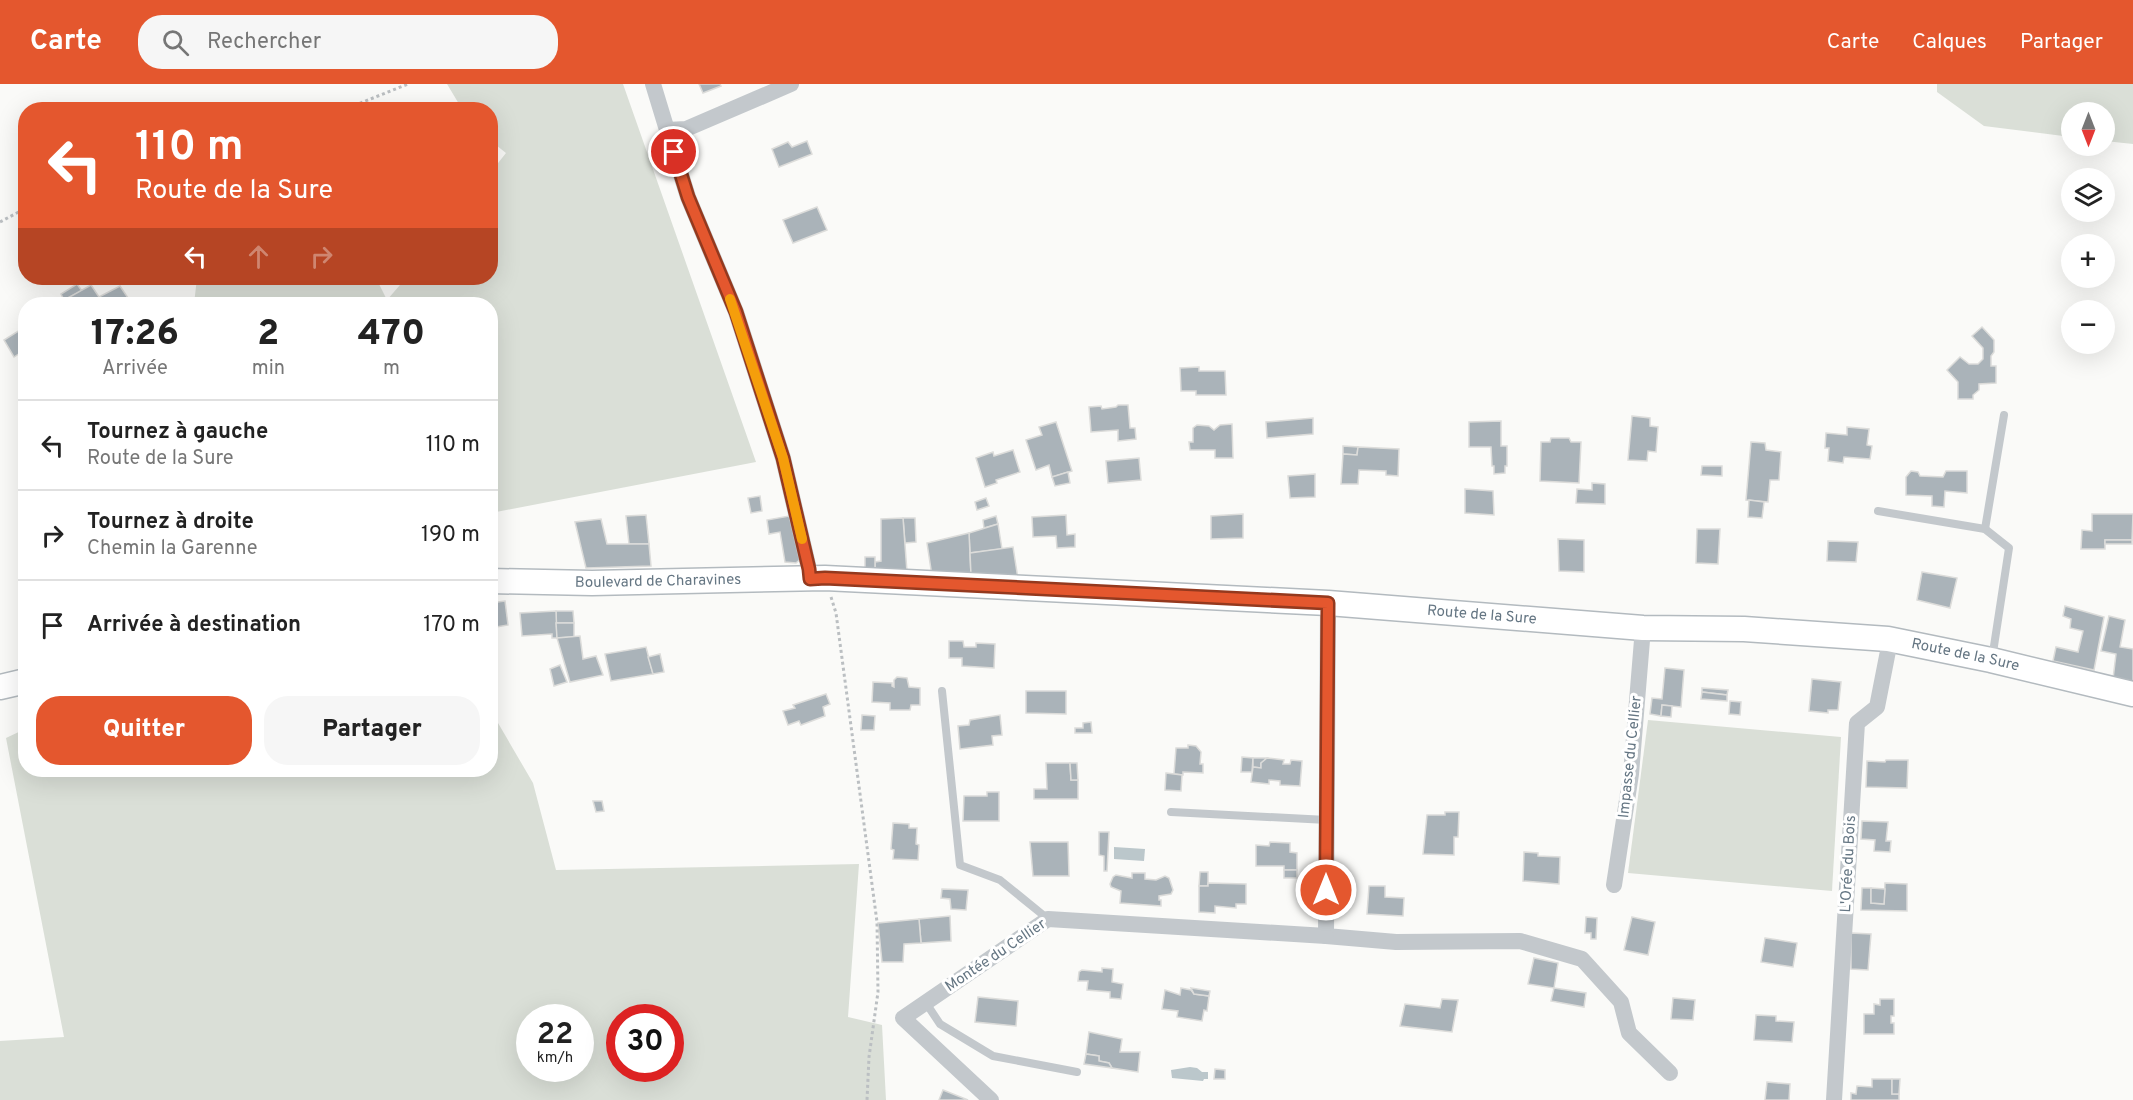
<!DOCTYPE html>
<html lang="fr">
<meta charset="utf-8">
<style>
body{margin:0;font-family:Overpass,sans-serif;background:#f6f6f6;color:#222;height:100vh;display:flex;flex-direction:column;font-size:22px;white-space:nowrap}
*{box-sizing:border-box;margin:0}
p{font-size:20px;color:#767676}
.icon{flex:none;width:33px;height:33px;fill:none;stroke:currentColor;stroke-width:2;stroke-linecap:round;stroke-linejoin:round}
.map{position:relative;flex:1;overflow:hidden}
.drawer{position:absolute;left:18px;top:213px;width:480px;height:480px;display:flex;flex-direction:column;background:#fff;border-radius:24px;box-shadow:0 6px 24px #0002}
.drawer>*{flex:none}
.banner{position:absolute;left:18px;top:18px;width:480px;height:183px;border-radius:24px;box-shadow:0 6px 24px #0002;background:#e4572e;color:#fff;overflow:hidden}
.needle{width:39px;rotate:180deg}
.fabs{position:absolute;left:2061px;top:18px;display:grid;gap:12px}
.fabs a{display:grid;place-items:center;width:54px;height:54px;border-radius:50%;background:#fff;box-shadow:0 6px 24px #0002;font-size:30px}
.speed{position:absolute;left:516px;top:920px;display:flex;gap:12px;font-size:30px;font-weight:700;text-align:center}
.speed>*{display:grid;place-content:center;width:78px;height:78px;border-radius:50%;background:#fff;box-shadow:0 6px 24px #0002;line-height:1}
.speed small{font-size:15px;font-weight:400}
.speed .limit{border:9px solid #d22;background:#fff;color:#111}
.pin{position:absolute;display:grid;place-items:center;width:51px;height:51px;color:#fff;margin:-26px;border:3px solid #fff;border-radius:50%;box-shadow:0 2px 6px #0007}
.me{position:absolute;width:66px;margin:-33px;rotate:0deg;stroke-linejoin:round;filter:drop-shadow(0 0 4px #0008)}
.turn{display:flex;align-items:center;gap:21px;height:126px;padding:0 18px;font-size:27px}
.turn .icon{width:78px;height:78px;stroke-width:2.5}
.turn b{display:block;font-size:42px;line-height:51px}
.lanes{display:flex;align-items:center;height:57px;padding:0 18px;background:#0003;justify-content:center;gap:30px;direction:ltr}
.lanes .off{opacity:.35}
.eta{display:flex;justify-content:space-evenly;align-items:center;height:102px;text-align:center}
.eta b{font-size:36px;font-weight:800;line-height:42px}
.action{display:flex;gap:12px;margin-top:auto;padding:12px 18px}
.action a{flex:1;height:69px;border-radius:24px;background:#e4572e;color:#fff;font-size:24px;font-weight:800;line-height:69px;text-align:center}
.action a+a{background:#f6f6f6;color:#222}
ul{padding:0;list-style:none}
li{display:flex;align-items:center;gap:18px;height:90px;padding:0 18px;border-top:2px solid #e0e0e0}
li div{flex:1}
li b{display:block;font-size:22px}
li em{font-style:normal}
header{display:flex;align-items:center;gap:36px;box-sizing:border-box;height:84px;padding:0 30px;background:#e4572e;color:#fff}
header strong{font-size:28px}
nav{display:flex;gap:33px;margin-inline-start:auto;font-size:21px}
.search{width:420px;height:54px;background:#f6f6f6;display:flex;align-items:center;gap:15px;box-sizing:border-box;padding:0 21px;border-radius:24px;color:#767676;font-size:22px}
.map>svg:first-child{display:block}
</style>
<header>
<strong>Carte</strong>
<div class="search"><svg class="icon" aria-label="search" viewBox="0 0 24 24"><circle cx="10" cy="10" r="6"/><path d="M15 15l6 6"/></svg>Rechercher</div>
<nav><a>Carte</a><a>Calques</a><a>Partager</a></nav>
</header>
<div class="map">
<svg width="2133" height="1016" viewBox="0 0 2133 1016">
<rect width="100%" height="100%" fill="#fafaf8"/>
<g fill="#dadfd7" fill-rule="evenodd">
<polygon points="447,0 623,0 756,378 491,429 490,220 194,220 197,194 376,194 387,216 406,194 490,194 491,88 506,69 491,57 490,26 462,25"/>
<polygon points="1937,0 2133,0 2133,60 2105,57 2104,28 2072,28 2071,53 1984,42 1937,8"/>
<path d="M491,627L533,699L556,786L859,780L848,933L882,941L886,1016H0V957L64,953L6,654L25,645L26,686H490ZM530,933H580V984H530ZM620,933H670V984H620Z"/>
<polygon points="1648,636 1841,653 1832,807 1628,789"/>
</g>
<g fill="#bbc7cb">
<polygon points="1114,763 1145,765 1144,777 1114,775"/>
<polygon points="1190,983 1197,984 1202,988 1208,988 1208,995 1204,995 1203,997 1172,994 1171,986"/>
</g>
<g fill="#aab3b9" stroke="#dcdcda" stroke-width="1.5">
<polygon points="699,0 720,0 721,2 703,9"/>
<polygon points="807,57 812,70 779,83 772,65 788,58 792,63"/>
<polygon points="817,123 827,146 793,159 783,136"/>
<polygon points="77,200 82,207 64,216 61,210"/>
<polygon points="91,201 99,213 120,202 128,214 118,220 57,220"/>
<polygon points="1982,243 1994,256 1994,268 1991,272 1991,282 1996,282 1996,299 1979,300 1979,306 1973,311 1973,315 1958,315 1958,298 1947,286 1960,273 1969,280 1978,280 1983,275 1983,264 1972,252"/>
<polygon points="20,246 24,252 26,251 26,265 14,273 4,256"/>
<polygon points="1199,283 1199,287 1225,287 1226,311 1196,311 1196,307 1181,307 1180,284"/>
<polygon points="1118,321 1128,321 1130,344 1135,344 1136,355 1118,357 1118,346 1091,348 1089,323 1101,322 1102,325 1116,323"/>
<polygon points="1632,332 1650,334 1650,342 1658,343 1656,368 1648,367 1647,377 1628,376"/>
<polygon points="1313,334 1313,350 1267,354 1266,338"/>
<polygon points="1501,337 1501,362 1507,362 1507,382 1505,382 1505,389 1494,390 1494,382 1492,382 1491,363 1469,363 1469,338"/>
<polygon points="1056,338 1072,387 1052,393 1049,381 1036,386 1026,356 1042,351 1039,343"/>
<polygon points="1232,340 1233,374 1215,374 1215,366 1190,366 1189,358 1193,358 1193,344 1197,341 1209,342 1214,346 1220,341"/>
<polygon points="1847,343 1869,345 1867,361 1872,362 1870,375 1844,373 1843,379 1828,377 1829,364 1825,364 1826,349 1847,351"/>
<polygon points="1551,354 1569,354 1571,358 1581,358 1579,399 1540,397 1541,358 1550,358"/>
<polygon points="1751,358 1765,359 1766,366 1781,368 1779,396 1770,396 1768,418 1746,416"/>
<polygon points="1343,362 1358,363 1357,371 1343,370"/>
<polygon points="1358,363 1399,365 1398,392 1386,391 1386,387 1359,386 1358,400 1341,400 1343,370 1357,371"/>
<polygon points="1013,366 1020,388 996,396 997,399 985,403 976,374 993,368 994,372"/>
<polygon points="1139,374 1141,396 1108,399 1106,377"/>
<polygon points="1702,382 1722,382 1722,392 1701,391"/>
<polygon points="1911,387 1918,388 1920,392 1943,393 1946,387 1967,387 1967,409 1945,407 1944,423 1932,422 1932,412 1906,411 1906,393"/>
<polygon points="1068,388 1070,399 1055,402 1052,393"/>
<polygon points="1315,390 1315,413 1290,414 1288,392"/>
<polygon points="1592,399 1605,400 1605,420 1576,419 1577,405 1592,406"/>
<polygon points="1465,405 1493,407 1494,431 1465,429"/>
<polygon points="760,412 762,427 751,429 748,414"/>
<polygon points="986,414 989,422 977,426 975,418"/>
<polygon points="1749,416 1764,418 1762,434 1748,433"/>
<polygon points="1243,430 1243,454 1211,455 1211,432"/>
<polygon points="2092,430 2133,430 2132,456 2105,456 2105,465 2081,465 2082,446 2092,447"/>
<polygon points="646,431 649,460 629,460 626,432"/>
<polygon points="1066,431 1067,451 1075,450 1075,463 1057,464 1056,452 1033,453 1032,433"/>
<polygon points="789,432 803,473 796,479 785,478 780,448 769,450 767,436"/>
<polygon points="996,432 998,440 984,444 983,436"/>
<polygon points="903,434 915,434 916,458 905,459"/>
<polygon points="903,434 907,488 875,487 875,478 881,477 881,435"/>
<polygon points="601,435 607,460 649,460 651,482 586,484 575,438"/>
<polygon points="998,440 1002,465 970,469 969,449"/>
<polygon points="1697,445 1720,445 1718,480 1696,479"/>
<polygon points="969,449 971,491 932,492 927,459"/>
<polygon points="1558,455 1584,456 1584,488 1559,487"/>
<rect x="2105" y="456" width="27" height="4"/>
<polygon points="1828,457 1858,458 1856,478 1827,477"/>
<polygon points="1013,463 1018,495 971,491 970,469"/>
<rect x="865" y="473" width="10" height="14"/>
<polygon points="1922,488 1957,494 1950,524 1917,516"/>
<polygon points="505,517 508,541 490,544 490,519"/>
<polygon points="2065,522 2104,533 2094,586 2053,577 2056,563 2078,568 2083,547 2070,544 2071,535 2063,532"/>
<polygon points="556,527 573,527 574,539 556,539"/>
<polygon points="556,527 557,554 552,554 552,550 522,552 520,529"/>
<polygon points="2109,532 2125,536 2120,563 2133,565 2133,599 2113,595 2116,570 2101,567"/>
<polygon points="556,539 574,539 574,553 557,554"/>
<polygon points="580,552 583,575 596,572 603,591 570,598 557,554"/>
<polygon points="949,557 963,557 964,563 976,563 976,559 995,560 994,584 962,582 962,574 949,574"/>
<polygon points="646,563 653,590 611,597 605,570"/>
<polygon points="660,570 664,588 653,590 648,573"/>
<polygon points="560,581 567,598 554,602 550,585"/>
<polygon points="1665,584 1684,586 1681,623 1662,621 1661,632 1650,630 1652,614 1662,615"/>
<polygon points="897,593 907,594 909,603 920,604 920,621 911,621 910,626 890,626 890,619 872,618 873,598 892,599 892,602 894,603 894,596"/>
<polygon points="1812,595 1841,598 1838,626 1828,626 1828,629 1809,627"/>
<polygon points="1702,604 1728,606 1727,611 1702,608"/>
<polygon points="1026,607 1066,607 1066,630 1026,629"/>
<polygon points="1702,608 1727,611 1727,617 1701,615"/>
<polygon points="826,610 830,620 823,623 825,632 801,641 799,637 788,641 783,627 795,624 793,621"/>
<polygon points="1730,617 1741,618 1740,631 1729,630"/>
<polygon points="1662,621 1672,622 1671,633 1661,632"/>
<polygon points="862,631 875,632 874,646 861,646"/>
<polygon points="1000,631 1002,651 992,652 993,661 960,665 958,642 969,641 970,636"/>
<polygon points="1091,638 1092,649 1075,649 1075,644 1083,644 1083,639"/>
<polygon points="1188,661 1196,662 1201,668 1200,680 1203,680 1203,689 1183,688 1183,691 1174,690 1176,664 1188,664"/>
<polygon points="1242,673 1253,674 1252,688 1241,688"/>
<polygon points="1253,674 1267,674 1261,679 1261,684 1253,683"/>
<polygon points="1267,674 1284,676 1283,680 1290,680 1291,676 1302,677 1300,702 1280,701 1280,697 1269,696 1269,700 1251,698 1253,683 1261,684 1261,679"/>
<polygon points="1886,676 1908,676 1907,704 1866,703 1867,677 1885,678"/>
<polygon points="1046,679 1070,679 1071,696 1078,696 1078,715 1034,715 1034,705 1047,705"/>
<polygon points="1070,679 1077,679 1078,696 1071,696"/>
<polygon points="1166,689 1182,691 1181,707 1165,706"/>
<polygon points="987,708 999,708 999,737 963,737 964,712 987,712"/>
<polygon points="593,717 602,717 604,727 596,728"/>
<polygon points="1445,728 1459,728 1458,753 1454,753 1454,771 1423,770 1427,731 1445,731"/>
<polygon points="1862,737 1888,738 1886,757 1891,757 1890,768 1874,767 1875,756 1861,755"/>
<polygon points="893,739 909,740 909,744 917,744 916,760 919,761 918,776 893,775 894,766 891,765"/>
<polygon points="1099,748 1109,748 1107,787 1104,787 1104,772 1099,771"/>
<polygon points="1030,758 1068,758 1069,792 1033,792"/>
<polygon points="1270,758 1290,759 1290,768 1297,769 1297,786 1284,786 1284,782 1256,782 1256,761 1269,762"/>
<polygon points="1524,768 1538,769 1538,772 1560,773 1559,800 1523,797"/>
<rect x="1284" y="786" width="13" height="8"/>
<polygon points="1200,788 1208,788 1208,802 1199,802"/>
<polygon points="1132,789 1145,789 1145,795 1156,796 1165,792 1169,794 1173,806 1171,810 1159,812 1159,816 1161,816 1161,822 1120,819 1121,807 1111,803 1110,800 1113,793 1116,791 1132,794"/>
<polygon points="1300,797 1310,798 1310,808 1300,808"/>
<polygon points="1208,799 1246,800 1246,820 1236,820 1236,824 1215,822 1215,829 1199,828 1199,802 1208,802"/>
<polygon points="1885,799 1907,800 1907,827 1861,826 1862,804 1871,804 1871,819 1884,820"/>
<polygon points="1369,802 1385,802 1385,813 1404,814 1403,832 1367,830"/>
<polygon points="1871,804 1885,805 1884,820 1871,819"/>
<polygon points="942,805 968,806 966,826 951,825 950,815 941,814"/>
<polygon points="950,832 951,857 921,859 919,835"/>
<polygon points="1586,833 1597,834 1596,855 1591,855 1591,849 1585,849"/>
<polygon points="1632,833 1655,838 1648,871 1624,866"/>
<polygon points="919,835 921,859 904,860 903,878 882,878 878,839"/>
<polygon points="1851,849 1871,850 1868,886 1851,885"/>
<polygon points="1765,854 1797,859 1793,883 1761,878"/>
<polygon points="1534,874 1558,879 1554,904 1528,900"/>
<polygon points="1102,884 1113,885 1112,898 1123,900 1121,915 1110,914 1110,908 1087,906 1088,897 1078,897 1079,888 1082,886 1102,888"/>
<polygon points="1181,904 1191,906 1194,910 1209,912 1207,927 1204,926 1202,937 1177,933 1178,927 1162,925 1165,906 1180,911"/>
<polygon points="1191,904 1210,907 1209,912 1194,910"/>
<polygon points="1554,904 1586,909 1584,923 1551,917"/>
<polygon points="978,913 1018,917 1016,942 975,938"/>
<polygon points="1673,914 1695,916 1693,936 1671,935"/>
<polygon points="1442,915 1458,916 1452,948 1400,942 1405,920 1440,924"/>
<polygon points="1880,915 1894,915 1894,932 1891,932 1891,939 1894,939 1894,950 1864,950 1864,930 1874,930 1874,920 1880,921"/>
<polygon points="1756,931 1776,932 1776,937 1794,938 1792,958 1754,956"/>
<polygon points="1089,948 1122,955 1120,968 1140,968 1138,988 1112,984 1109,979 1099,977 1099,972 1086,970"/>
<polygon points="1086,970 1099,972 1099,977 1109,979 1112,984 1084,980"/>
<polygon points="1215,985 1225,986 1225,995 1214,995"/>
<polygon points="1872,995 1892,995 1892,1010 1899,1010 1899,1016 1851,1016 1851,1009 1856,1010 1857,1002 1872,1003"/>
<polygon points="1892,995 1900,995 1899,1010 1892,1010"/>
<polygon points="1767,998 1790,1000 1789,1016 1765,1016"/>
<polygon points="943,1006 968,1016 939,1016"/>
</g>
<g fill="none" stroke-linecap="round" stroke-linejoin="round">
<defs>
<g id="secondary">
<path id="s1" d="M490,497L592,499L825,494L1328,519L1643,544L1744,545L1888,555L1991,576L2133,610"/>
<polyline points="0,603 26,597"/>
</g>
</defs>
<use href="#secondary" stroke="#b3babf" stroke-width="27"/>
<g stroke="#bbbfc2" stroke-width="3" stroke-dasharray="3 3" stroke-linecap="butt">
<polyline points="343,26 408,0"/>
<polyline points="0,138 26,124"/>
<polyline points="831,513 836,529 877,838 878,908 869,973 867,1016"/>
</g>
<g stroke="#c3c8cc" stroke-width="8">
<polyline points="1878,427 1985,445 2009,464 1992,575"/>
<polyline points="1985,445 2004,331"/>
<polyline points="942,607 960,781 1000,796 1048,835"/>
<polyline points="1171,728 1327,736"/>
<polyline points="926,919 940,940 993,972 1077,988"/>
</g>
<g stroke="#c3c8cc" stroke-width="16">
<polyline points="653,0 667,46 686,45 791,0"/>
<polyline points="667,46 688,113 736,228 783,374 809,485 810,495"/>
<polyline points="1328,519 1326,852 1396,858 1520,857 1582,875 1621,918 1629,949 1670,989"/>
<polyline points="1614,801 1631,690 1643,544"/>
<polyline points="991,1016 903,934 1048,835 1326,852"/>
<polyline points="1834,1016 1857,639 1877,623 1888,567 1888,555"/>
</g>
<use href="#secondary" stroke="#fff" stroke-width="24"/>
</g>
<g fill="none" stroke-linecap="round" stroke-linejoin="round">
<defs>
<polyline id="route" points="674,68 688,113 736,228 783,374 809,485 810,495 825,494 1328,519 1326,806"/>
</defs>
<use href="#route" stroke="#94391e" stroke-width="15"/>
<use href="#route" stroke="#e4572e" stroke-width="10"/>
<polyline stroke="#f59e0b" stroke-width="10" points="730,215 783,374 802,455"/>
</g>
<g text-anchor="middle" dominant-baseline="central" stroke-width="6" stroke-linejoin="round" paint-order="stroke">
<g font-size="15" fill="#657683" stroke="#fff">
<text stroke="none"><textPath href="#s1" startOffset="168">Boulevard de Charavines</textPath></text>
<text stroke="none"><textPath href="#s1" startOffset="993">Route de la Sure</textPath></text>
<text stroke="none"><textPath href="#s1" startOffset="1479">Route de la Sure</textPath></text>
<text transform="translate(1631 673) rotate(-84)">Impasse du Cellier</text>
<text transform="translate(1849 780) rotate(-87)">L'Orée du Bois</text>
<text transform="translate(996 872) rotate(-34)">Montée du Cellier</text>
</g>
</g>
</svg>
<div class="fabs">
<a><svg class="needle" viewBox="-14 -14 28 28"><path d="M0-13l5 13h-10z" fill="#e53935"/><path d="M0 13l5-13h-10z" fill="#767676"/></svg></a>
<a><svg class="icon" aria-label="layers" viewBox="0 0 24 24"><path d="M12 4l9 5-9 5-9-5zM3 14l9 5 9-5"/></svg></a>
<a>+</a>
<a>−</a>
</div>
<div class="speed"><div>22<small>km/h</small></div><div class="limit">30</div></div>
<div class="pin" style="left:674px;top:68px;background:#d93025"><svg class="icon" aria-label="arrive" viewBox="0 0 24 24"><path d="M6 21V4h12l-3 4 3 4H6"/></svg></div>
<svg class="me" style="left:1326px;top:806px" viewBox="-20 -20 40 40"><circle r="17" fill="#e4572e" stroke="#fff" stroke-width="3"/><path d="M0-11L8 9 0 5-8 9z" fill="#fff"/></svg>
<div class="banner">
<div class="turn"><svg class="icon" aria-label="left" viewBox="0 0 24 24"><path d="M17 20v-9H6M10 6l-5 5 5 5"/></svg><div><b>110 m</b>Route de la Sure</div></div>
<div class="lanes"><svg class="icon" aria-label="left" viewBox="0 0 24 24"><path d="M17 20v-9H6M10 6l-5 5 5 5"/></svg><svg class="icon off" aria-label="ahead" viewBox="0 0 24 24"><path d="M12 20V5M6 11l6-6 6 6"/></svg><svg class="icon off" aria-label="right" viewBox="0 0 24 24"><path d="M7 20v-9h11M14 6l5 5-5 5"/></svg></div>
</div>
<section class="drawer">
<div class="eta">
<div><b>17:26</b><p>Arrivée</p></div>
<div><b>2</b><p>min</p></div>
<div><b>470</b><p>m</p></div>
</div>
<ul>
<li><svg class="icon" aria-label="left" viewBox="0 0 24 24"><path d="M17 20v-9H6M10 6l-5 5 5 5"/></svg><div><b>Tournez à gauche</b><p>Route de la Sure</p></div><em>110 m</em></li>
<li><svg class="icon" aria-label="right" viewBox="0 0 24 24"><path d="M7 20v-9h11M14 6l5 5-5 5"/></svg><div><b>Tournez à droite</b><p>Chemin la Garenne</p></div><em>190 m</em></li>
<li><svg class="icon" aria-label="arrive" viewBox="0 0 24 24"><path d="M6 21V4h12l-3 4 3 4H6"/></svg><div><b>Arrivée à destination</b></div><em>170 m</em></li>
</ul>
<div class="action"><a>Quitter</a><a>Partager</a></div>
</section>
</div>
